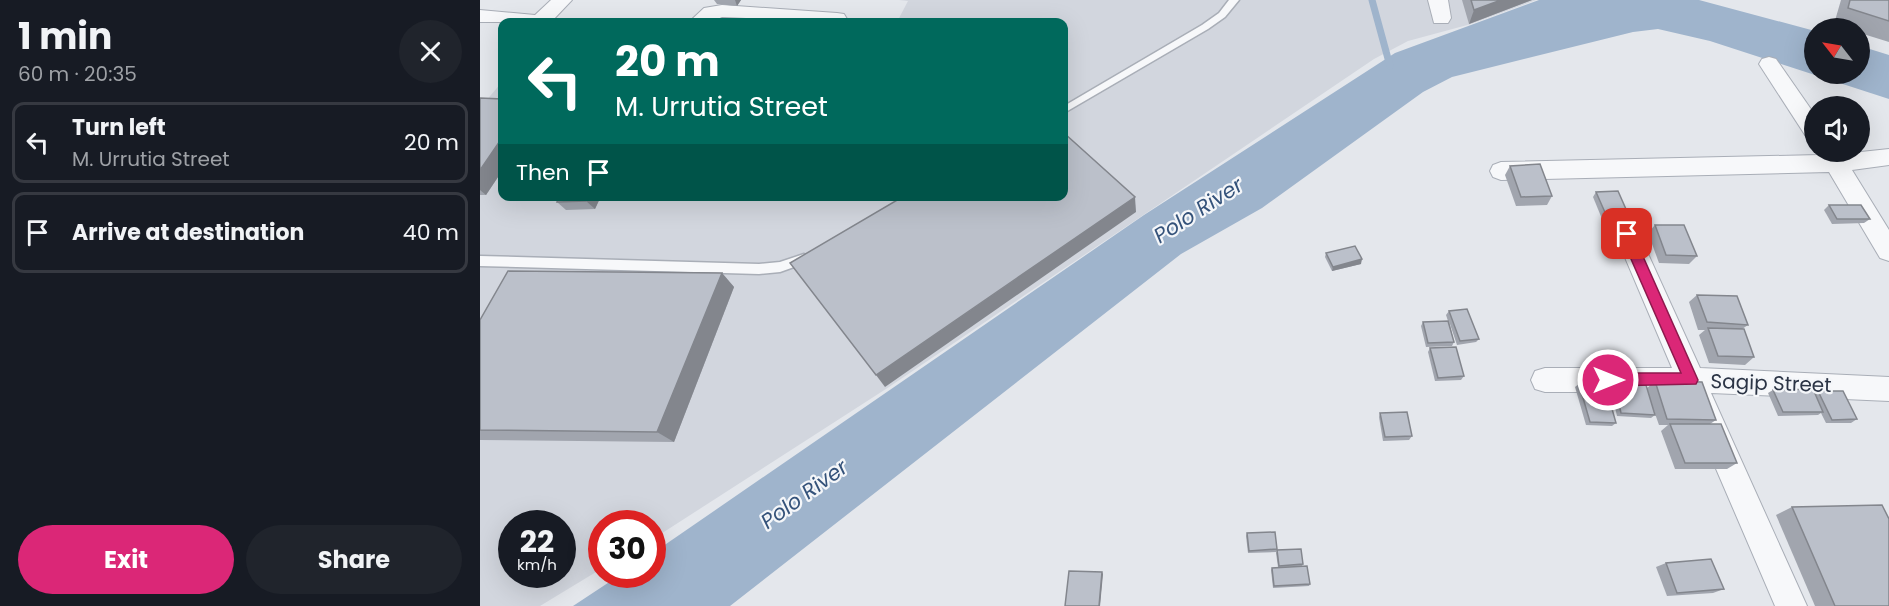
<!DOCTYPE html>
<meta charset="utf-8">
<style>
body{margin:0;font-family:Poppins,sans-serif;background:#20242c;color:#f1f3f6;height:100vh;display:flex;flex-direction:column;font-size:22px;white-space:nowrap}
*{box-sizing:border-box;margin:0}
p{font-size:20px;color:#9ea1a6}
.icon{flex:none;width:33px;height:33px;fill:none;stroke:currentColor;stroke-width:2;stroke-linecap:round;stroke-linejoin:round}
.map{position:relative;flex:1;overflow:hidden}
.side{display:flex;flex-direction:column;background:#171b24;width:480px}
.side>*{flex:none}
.top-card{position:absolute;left:18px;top:18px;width:570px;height:183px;border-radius:12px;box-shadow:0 6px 24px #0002;background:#00695c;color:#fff;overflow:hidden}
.needle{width:39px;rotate:301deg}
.fabs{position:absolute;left:1324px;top:18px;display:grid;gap:12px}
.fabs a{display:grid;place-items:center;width:66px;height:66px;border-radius:50%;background:#171b24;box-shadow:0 6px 24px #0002;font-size:30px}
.speed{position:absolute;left:18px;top:510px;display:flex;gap:12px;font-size:30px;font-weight:700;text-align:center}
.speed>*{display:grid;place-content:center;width:78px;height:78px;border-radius:50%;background:#171b24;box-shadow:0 6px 24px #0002;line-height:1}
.speed small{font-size:15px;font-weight:400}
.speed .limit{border:9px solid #d22;background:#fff;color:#111}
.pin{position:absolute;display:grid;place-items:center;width:51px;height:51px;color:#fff;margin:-26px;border-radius:12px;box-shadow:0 3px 9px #0006}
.me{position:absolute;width:66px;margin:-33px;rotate:90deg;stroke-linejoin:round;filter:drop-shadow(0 0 4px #0008)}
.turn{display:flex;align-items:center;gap:21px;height:126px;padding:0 18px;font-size:27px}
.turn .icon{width:78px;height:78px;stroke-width:2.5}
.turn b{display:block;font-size:42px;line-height:51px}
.then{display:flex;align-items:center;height:57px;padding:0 18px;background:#0003;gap:12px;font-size:22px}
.round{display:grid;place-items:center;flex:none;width:63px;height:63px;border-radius:32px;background:#20242c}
.summary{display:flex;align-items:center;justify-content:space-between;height:102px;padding:0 18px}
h1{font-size:36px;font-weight:700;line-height:45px}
.action{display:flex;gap:12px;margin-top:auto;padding:12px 18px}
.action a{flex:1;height:69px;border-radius:36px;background:#db2777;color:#fff;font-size:24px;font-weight:700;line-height:69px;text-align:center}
.action a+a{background:#20242c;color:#f1f3f6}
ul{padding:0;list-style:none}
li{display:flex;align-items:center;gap:18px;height:81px;margin:0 12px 9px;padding:0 6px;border:3px solid #363941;border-radius:12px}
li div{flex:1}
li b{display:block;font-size:22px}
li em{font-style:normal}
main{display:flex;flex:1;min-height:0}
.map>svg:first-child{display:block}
</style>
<main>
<section class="side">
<div class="summary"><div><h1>1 min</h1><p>60 m · 20:35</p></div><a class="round"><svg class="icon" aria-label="close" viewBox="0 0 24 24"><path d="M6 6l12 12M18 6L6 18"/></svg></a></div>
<ul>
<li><svg class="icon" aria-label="left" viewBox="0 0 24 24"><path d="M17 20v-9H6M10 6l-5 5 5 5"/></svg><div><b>Turn left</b><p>M. Urrutia Street</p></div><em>20 m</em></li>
<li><svg class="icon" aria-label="arrive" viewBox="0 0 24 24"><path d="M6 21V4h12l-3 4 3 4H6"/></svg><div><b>Arrive at destination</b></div><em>40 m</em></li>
</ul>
<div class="action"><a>Exit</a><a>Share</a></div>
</section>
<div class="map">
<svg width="1409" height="606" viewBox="0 0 1409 606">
<rect width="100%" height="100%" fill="#e4e7ec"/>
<path fill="#d2d6de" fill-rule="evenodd" d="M419,0H1056L991,24L928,41L894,59L409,387L173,539L172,524H122L121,569L60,606H0V102H5L22,82V196H584V22H417L428,1ZM32,524H82V574H32Z"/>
<polygon fill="#9fb4cc" points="1059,0 1219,0 1335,31 1335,74 1380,74 1380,46 1409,55 1409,99 1230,41 1178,29 1153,32 972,77 943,92 782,208 701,254 250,606 93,606 140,575 172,574 173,553 664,215 915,53"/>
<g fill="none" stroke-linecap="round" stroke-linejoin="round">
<polyline stroke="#9fb4cc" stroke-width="7" points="892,0 910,66"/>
<defs>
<g id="lane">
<polygon points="749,0 759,0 745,17 728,29 584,113 584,106 722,25 739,13"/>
<polygon points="324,254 328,256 330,259 328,262 300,272 279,274 0,266 0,256 279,264 300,262"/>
</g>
<g id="street">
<polygon points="71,0 92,0 73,20 74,22 0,22 0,10 55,15"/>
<polygon points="948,0 968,0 971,18 968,23 954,23"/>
<polygon points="242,5 357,13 364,14 367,19 365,22 242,17 231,22 209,22 224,8"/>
<polygon points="1289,57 1296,59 1335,115 1335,140 1327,138 1279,64 1282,59"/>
<polygon points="1409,149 1409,165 1372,170 1409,230 1409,261 1400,258 1349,172 1021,180 1013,177 1010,171 1013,165 1021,162 1339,155 1338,152 1360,152 1362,154"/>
<polygon points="1147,224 1156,227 1159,234 1220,368 1409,377 1409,401 1231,393 1327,606 1295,606 1203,392 1065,392 1055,389 1051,380 1055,371 1065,368 1192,368 1135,234 1138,227"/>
</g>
</defs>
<use href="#lane" stroke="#a9aeb7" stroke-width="3"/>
<use href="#street" stroke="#a9aeb7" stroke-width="2"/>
<use href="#lane" fill="#f7f8fa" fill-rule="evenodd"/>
<use href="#street" fill="#f7f8fa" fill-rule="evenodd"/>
</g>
<g fill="#a1a5ae">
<polygon points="234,0 261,0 257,6 237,4"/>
<polygon points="982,0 1052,0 989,24"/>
<polygon points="1361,0 1409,0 1409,42 1380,33 1380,28 1367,28 1354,24"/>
<polygon points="0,98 22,99 22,171 6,195 0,195"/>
<polygon points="1030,166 1072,196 1067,205 1036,206 1025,175"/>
<polygon points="1116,192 1153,225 1149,230 1127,231 1113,197"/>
<polygon points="121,196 115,209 86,210 77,202"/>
<polygon points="1349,205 1390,219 1384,223 1352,224 1344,210"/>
<polygon points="1175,225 1217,256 1209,264 1179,263 1168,233"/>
<polygon points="846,253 881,264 852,271 845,257"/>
<polygon points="242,273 254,287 194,442 0,440 0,320"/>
<polygon points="1217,295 1268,325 1262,329 1274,357 1265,365 1229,363 1219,335 1225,330 1218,330 1209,302"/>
<polygon points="969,311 999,339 996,342 977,345 969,321 974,342 972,346 946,347 941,326 943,322 968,321 966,315"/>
<polygon points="950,348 984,376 981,380 955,381 948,352"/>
<polygon points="1175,381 1236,420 1230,424 1257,463 1247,469 1195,469 1181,431 1188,425 1179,425 1173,408 1175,415 1171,418 1137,416 1130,387 1134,383 1167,388"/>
<polygon points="1099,384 1136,423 1132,426 1106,425 1095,387"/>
<polygon points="1293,390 1335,394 1338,391 1377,419 1371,423 1346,423 1341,413 1338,415 1298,416 1288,393"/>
<polygon points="900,413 932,436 929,440 903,441 899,417"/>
<polygon points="1312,507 1409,606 1335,606 1296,515"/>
<polygon points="767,533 797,549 796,552 768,553 766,536"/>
<polygon points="797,550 823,564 822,566 830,584 829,586 793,588 791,570 792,568 798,567 796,553"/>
<polygon points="1186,563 1244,589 1233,593 1187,596 1176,567"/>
</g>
<g fill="#83868d">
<polygon points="255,0 261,0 257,6"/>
<polygon points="1021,0 1052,0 989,24 994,10"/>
<polygon points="22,138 22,171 6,195 0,190 0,170"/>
<polygon points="108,196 121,196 115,209 106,201"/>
<polygon points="655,197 656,212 405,387 396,375"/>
<polygon points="882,259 881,264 852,271 853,267"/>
<polygon points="242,273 254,287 194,442 177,432"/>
<polygon points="622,572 623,574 620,606 619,606"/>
</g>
<g fill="#bbc0ca" stroke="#83868d" stroke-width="1.5">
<polygon points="991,0 1021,0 994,10"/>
<polygon points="1370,0 1409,0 1409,21 1368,8"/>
<polygon points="0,98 22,99 22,138 0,170"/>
<polygon points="584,133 655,197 396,375 310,263 424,196 584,196"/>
<polygon points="1060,164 1072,196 1041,197 1030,166"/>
<polygon points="1138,191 1153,225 1131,226 1116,192"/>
<polygon points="79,196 108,196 106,201 77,202"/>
<polygon points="1349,205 1381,205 1390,219 1357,219"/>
<polygon points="1175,225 1204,225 1217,256 1186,255"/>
<polygon points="875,246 882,259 853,267 846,253"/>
<polygon points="28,271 242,273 177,432 0,430 0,320"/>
<polygon points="1217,295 1257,296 1268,325 1227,322"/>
<polygon points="987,309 999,339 980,341 969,311"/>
<polygon points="968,321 974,342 948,343 943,322"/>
<polygon points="1228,328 1264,329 1274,357 1238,356"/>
<polygon points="976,347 984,376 958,378 950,348"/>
<polygon points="1175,381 1222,382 1236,420 1187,419"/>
<polygon points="1134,383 1166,385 1175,415 1141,413"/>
<polygon points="1099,384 1125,384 1136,423 1110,422"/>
<polygon points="1333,389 1343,412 1303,412 1293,390"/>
<polygon points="1338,391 1363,391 1377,419 1352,420"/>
<polygon points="927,412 932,436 905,437 900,413"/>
<polygon points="1190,424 1241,424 1257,463 1205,463"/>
<polygon points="1402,505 1409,519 1409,606 1355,606 1312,507"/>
<polygon points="795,532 797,549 769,551 767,533"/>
<polygon points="821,549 823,564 799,566 797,550"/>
<polygon points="1231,559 1244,589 1197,593 1186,563"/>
<polygon points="827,566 830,584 794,586 792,568"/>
<polygon points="589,571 622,572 619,606 585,606"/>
</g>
<polygon fill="#db2777" stroke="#8e194d" stroke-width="1.5" points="1147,229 1153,234 1218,380 1216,384 1128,386 1120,380 1128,373 1201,373 1140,234"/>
<g text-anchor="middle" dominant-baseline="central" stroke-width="4.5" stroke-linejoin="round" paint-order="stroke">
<g font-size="20" fill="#2b3445" stroke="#f4f6f9">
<text transform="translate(1291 383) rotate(2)">Sagip Street</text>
</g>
<g font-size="21" font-style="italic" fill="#34527a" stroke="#f4f6f9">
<text transform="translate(718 210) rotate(-33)">Polo River</text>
<text transform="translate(324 494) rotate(-36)">Polo River</text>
</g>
</g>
</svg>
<div class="fabs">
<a><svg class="needle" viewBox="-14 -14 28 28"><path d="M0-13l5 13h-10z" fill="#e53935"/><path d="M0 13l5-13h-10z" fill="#9ea1a6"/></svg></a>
<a><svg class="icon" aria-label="sound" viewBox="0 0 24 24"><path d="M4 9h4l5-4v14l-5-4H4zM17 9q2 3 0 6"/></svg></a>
</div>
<div class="speed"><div>22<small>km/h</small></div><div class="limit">30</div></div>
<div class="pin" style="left:1147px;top:234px;background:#d93025"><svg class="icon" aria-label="arrive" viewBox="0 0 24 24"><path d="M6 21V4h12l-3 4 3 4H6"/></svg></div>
<svg class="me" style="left:1128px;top:380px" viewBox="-20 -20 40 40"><circle r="17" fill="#db2777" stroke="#fff" stroke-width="3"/><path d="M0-11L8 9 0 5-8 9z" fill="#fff"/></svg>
<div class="top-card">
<div class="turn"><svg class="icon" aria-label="left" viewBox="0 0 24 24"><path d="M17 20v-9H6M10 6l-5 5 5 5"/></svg><div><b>20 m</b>M. Urrutia Street</div></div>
<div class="then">Then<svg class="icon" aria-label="arrive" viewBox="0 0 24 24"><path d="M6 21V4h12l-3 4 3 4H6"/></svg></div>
</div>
</div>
</main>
